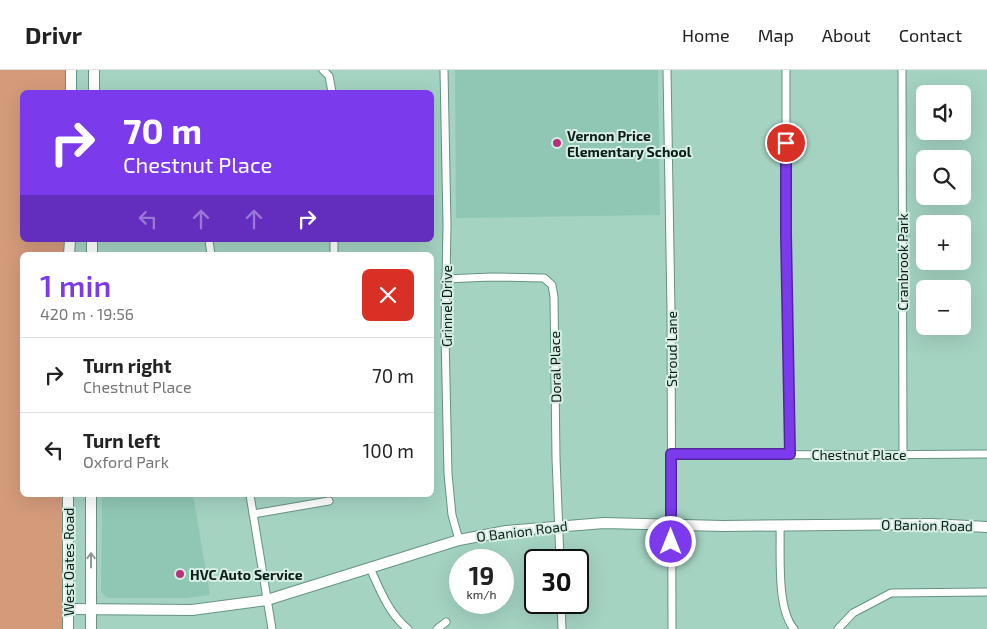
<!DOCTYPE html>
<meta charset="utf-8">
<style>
body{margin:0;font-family:"Exo 2",sans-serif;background:#f6f6f6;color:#222;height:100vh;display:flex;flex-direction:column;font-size:19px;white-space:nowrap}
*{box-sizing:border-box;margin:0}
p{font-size:16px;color:#767676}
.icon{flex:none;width:28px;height:28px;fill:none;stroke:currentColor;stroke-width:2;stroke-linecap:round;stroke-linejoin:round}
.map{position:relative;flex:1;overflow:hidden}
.panel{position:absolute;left:20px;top:182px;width:414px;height:245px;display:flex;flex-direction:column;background:#fff;border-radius:8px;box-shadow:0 5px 20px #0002}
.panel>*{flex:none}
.banner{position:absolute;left:20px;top:20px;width:414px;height:152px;border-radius:8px;box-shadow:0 5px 20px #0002;background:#7c3aed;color:#fff;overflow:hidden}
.tools{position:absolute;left:916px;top:15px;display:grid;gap:10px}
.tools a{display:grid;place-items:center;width:55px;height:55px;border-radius:8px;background:#fff;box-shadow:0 5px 20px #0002;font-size:25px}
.speed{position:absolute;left:449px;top:479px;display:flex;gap:10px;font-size:25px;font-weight:700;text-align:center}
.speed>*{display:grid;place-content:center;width:65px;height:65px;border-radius:50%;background:#fff;box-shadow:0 5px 20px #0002;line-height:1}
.speed small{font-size:12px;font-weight:400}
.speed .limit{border:2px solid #111;border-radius:8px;background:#fff;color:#111}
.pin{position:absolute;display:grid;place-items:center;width:42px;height:42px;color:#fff;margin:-21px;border:2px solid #fff;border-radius:50%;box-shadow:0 1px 5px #0007}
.me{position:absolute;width:55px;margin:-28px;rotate:0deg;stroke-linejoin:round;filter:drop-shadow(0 0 4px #0008)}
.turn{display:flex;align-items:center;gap:18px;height:105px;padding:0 20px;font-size:22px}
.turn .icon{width:65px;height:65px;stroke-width:2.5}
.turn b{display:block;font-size:35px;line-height:42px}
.lanes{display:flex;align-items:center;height:48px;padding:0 20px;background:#0003;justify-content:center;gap:25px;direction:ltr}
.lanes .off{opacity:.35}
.round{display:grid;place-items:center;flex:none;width:52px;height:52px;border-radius:8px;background:#f6f6f6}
.summary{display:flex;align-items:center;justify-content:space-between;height:85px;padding:0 20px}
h1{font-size:30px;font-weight:600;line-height:38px;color:#7c3aed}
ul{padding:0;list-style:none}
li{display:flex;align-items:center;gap:15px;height:75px;padding:0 20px;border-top:1px solid #e0e0e0}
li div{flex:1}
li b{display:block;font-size:19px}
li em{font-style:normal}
header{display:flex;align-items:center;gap:30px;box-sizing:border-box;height:70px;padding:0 25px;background:#fff;border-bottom:1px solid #e0e0e0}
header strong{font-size:24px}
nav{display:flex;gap:28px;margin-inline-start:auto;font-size:18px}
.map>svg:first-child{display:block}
</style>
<header>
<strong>Drivr</strong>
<nav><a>Home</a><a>Map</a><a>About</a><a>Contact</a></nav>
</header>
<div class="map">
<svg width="987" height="559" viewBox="0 0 987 559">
<rect width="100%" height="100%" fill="#a4d3c2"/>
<g fill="#90c7b4">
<polygon points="455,0 658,0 660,145 456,148"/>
<polygon points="102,425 193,425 210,525 186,528 107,528 101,522"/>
</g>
<polygon fill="#d49b7b" points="0,0 67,0 67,22 22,22 22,170 67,170 67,185 22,185 22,425 64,425 63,559 0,559"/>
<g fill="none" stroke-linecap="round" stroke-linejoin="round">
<defs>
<g id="street">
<polyline points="323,0 329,6 332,22"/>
<polyline points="444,0 447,155 445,264 448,404 452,445 459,470"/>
<polyline points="667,0 671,242 672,559"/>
<polyline points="786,0 786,164 790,384"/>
<polyline points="902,0 903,385"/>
<polyline points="209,170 211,185"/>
<polyline points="334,185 334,170"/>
<polyline points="445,209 491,207 544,208 552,215 554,227 556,388 560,490"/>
<polyline points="671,384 849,385 987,384"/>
<polyline points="250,425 272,559"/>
<polyline points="253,444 329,431"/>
<path d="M780,455C781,483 776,538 794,559"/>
<path d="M370,498C380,520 389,544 408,559"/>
<polyline points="561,532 562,559"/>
<polyline points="437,559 446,552"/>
<polyline points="838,559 853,543 891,523 987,522"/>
</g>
<g id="secondary">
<polyline points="71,22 71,0"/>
<polyline points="94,22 94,0"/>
<polyline points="69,185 70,170"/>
<polyline points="92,185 92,170"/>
<polyline points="68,539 192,540 267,530 459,470 506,461 604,453 723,456 931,454 987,457"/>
<polyline points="68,559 68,425"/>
<polyline points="91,559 91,425"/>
</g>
</defs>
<use href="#street" stroke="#669383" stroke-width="9"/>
<use href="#secondary" stroke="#669383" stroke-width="12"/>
<use href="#street" stroke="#fff" stroke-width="7"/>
<use href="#secondary" stroke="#fff" stroke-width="10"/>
</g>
<defs><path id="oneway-shaft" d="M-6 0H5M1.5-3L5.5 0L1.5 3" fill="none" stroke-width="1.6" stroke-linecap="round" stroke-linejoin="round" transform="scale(1.25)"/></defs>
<use stroke="#929a97" href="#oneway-shaft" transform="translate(91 490) rotate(-90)"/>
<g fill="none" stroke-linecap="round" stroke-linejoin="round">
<defs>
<polyline id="route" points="671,472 671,384 790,384 786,164 786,73"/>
</defs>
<use href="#route" stroke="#51269a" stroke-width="12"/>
<use href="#route" stroke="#7c3aed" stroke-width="9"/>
</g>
<g fill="#b5337c" stroke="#d7eee5" stroke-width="2">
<circle cx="557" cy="73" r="5"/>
<circle cx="180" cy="504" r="5"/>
</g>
<g text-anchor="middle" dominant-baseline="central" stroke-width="4" stroke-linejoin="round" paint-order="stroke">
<g font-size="14" font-weight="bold" fill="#0c1e18" stroke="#d7eee5" text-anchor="start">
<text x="567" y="65">Vernon Price<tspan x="567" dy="16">Elementary School</tspan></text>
<text x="190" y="504">HVC Auto Service</text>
</g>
<g font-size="14" fill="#0c1e18" stroke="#d7eee5">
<text transform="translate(902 192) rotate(-90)">Cranbrook Park</text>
<text transform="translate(446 236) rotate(-90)">Grinnel Drive</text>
<text transform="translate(671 279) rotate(-90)">Stroud Lane</text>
<text transform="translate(555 297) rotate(-91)">Doral Place</text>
<text x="859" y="384">Chestnut Place</text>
<text transform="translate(927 455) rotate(1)">O Banion Road</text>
<text transform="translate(522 461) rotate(-7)">O Banion Road</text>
<text transform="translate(68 492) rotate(-90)">West Oates Road</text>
</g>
</g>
</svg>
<div class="tools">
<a><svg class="icon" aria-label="sound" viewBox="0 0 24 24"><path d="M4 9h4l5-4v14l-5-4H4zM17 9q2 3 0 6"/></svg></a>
<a><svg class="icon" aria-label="search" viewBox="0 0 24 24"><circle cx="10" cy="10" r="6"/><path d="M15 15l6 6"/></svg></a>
<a>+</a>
<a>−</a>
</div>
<div class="speed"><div>19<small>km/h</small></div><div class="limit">30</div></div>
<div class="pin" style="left:786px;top:73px;background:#d93025"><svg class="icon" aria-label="arrive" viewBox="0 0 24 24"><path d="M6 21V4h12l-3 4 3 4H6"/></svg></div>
<svg class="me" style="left:671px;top:472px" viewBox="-20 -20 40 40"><circle r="17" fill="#7c3aed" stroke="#fff" stroke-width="3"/><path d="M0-11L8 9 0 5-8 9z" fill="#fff"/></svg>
<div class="banner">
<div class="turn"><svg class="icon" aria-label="right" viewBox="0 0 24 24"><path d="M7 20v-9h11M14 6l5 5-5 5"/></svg><div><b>70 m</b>Chestnut Place</div></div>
<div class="lanes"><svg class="icon off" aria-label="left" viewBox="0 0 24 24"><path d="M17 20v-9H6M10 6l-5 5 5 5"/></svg><svg class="icon off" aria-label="ahead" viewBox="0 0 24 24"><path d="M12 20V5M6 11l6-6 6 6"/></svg><svg class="icon off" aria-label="ahead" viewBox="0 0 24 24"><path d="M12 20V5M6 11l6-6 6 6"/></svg><svg class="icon" aria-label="right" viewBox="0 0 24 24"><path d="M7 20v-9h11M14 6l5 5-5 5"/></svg></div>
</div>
<section class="panel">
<div class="summary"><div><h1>1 min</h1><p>420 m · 19:56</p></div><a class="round" style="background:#d93025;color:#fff"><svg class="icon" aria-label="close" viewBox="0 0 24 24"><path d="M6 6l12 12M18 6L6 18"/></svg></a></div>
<ul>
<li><svg class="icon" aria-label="right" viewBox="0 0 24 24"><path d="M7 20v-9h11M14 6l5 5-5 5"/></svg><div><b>Turn right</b><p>Chestnut Place</p></div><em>70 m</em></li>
<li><svg class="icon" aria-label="left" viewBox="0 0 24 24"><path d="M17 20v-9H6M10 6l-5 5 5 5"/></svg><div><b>Turn left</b><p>Oxford Park</p></div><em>100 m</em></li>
</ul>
</section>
</div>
